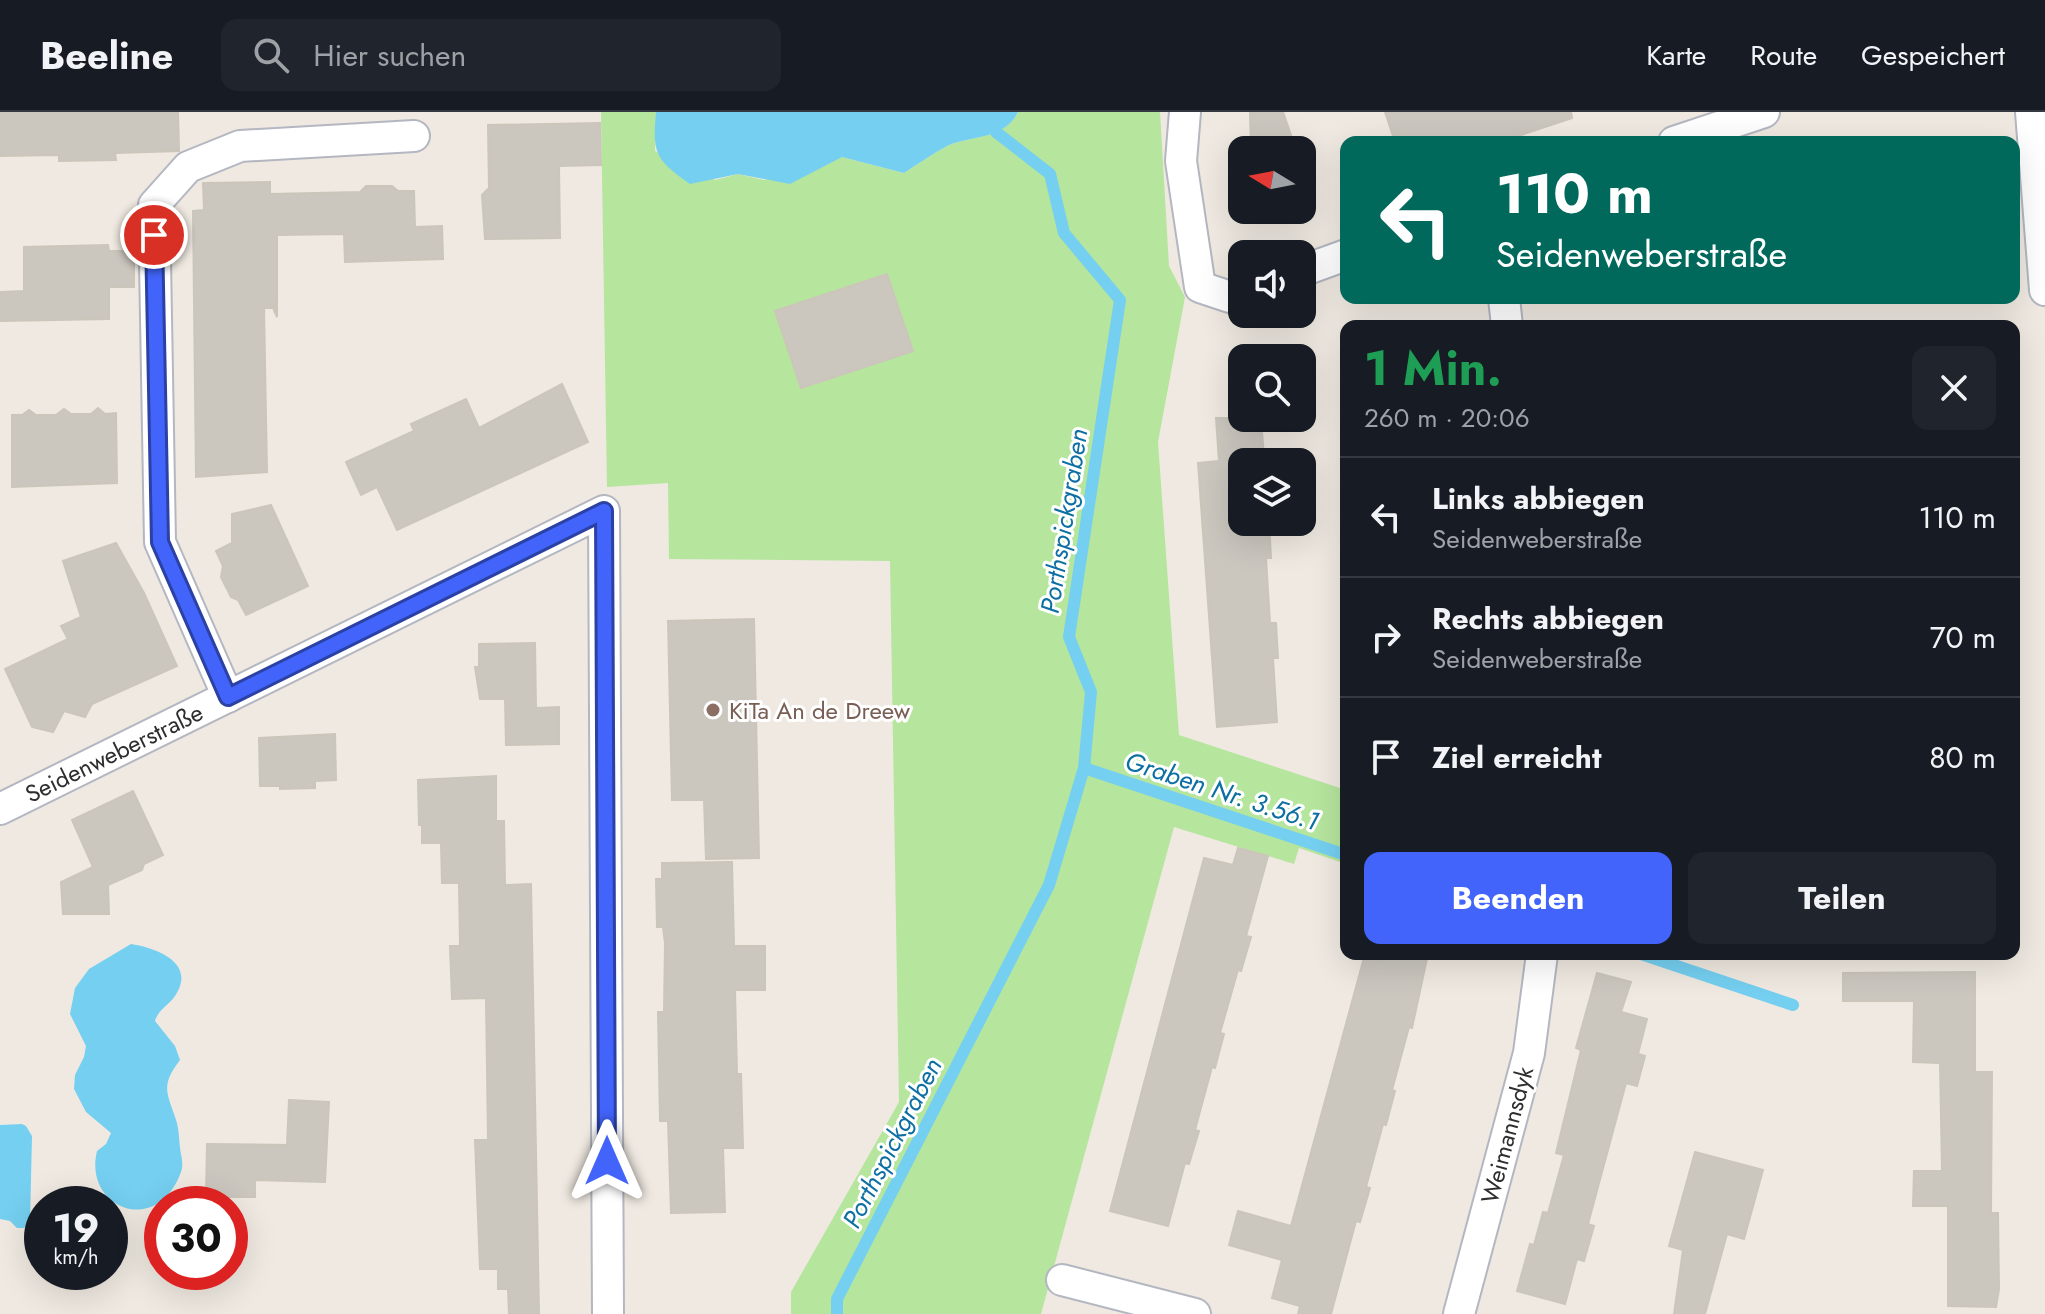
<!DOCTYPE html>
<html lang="de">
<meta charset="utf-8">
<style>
body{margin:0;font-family:Jost,sans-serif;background:#20242c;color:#f1f3f6;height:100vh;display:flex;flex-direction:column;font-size:30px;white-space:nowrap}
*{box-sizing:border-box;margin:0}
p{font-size:26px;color:#9ea1a6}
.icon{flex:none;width:44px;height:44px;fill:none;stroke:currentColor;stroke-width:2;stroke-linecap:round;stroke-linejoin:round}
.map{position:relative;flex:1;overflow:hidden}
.side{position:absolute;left:1340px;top:208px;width:680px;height:640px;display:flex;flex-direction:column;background:#171b24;border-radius:16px;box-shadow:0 8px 32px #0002}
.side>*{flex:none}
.guide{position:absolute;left:1340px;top:24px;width:680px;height:168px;border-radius:16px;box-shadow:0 8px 32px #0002;background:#00695c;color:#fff;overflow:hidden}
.needle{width:52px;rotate:280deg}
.fabs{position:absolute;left:1228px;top:24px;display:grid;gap:16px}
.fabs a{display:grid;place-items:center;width:88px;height:88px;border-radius:16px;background:#171b24;box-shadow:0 8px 32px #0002;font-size:40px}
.speed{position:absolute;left:24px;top:1074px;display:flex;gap:16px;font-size:40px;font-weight:700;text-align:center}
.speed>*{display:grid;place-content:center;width:104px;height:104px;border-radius:50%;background:#171b24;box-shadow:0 8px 32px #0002;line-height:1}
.speed small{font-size:20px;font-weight:400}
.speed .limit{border:12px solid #d22;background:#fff;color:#111}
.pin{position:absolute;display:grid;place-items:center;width:68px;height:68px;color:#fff;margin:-34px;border:4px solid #fff;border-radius:50%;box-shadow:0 2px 8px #0007}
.me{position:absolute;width:88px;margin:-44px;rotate:0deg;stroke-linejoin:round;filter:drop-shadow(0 0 6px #0008)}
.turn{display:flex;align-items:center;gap:28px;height:168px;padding:0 24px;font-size:36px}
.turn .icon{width:104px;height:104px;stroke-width:2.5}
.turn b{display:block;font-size:56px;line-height:68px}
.round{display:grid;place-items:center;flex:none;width:84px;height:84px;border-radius:16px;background:#20242c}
.head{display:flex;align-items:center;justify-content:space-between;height:136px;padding:0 24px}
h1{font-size:48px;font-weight:700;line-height:60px;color:#1e9e55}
.button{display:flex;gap:16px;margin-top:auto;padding:16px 24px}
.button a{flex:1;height:92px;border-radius:16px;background:#4264fb;color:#fff;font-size:32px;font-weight:700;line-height:92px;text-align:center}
.button a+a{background:#20242c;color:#f1f3f6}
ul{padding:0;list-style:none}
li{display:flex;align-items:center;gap:24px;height:120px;padding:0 24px;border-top:2px solid #363941}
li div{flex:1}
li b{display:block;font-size:30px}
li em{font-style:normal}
header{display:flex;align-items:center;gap:48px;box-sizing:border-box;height:112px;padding:0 40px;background:#171b24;border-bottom:2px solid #363941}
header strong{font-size:38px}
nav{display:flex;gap:44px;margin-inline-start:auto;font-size:28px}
.search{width:560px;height:72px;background:#20242c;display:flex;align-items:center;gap:20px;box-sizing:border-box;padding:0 28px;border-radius:16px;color:#9ea1a6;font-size:30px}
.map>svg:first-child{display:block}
</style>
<header>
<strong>Beeline</strong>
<div class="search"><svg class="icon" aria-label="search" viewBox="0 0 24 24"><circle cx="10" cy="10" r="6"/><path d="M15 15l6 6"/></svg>Hier suchen</div>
<nav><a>Karte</a><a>Route</a><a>Gespeichert</a></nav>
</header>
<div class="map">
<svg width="2045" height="1202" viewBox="0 0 2045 1202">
<rect width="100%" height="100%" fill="#efe9e1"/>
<path fill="#b6e59e" d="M601,0H656L655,39L715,68L738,62L764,68L842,45L904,61C918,52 932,42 947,34C971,23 1005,28 1018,0H1160L1169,154L1185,185L1158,330L1179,623L1346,678V752L1299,736L1294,752L1174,715L1041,1202H791V1180L899,990L890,449L669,447L668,371L607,375Z"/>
<g fill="#75cff0">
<path d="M656,0H1018C1005,28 971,23 947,34C932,42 918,52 904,61L842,45L790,72L738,62L690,72C656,48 652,42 656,0Z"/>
<path d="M131,832C157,836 197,851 175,884C168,894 158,898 155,909L175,934L180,948C159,975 168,982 177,1011C179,1019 179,1028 180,1036C181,1044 184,1052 181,1060C157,1126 83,1096 97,1039L106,1032L111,1021L86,1000L74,977L75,963L84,945L86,934L70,902L75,876L89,857Z"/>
<polygon points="22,1012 26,1014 32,1024 30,1109 24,1116 17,1116 10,1109 0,1107 0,1013"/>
</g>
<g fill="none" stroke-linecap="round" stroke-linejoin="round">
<g stroke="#75cff0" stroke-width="12">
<polyline points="1084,656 1346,743"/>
<polyline points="1641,842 1793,893"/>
<polyline points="837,1202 837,1187 1049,773 1084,656 1091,580 1069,525 1120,188 1064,121 1050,62 996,20 983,0"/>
</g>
</g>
<g fill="#cbc7bf" stroke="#cbc5ba" stroke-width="2">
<polygon points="0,0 178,0 179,39 115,41 116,48 59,49 59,43 0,44"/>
<polygon points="1250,0 1283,0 1296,38 1251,38"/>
<polygon points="1385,0 1571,0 1572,6 1500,30 1395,30"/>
<polygon points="600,11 601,53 559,54 560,126 485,127 482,83 489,76 488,13"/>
<polygon points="270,70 270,82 360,80 366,74 392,74 398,79 414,79 415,115 442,114 443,147 345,150 344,122 277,123 277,205 271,191 271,196 264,196 267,360 196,365 193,99 204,98 203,71"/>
<polygon points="108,133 109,139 134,139 134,175 109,175 109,207 0,209 0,180 24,179 24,135"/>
<polygon points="887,162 913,239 801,276 775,199"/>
<polygon points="562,272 588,330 397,418 377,375 361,383 346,350 414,319 411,312 466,287 479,316"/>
<polygon points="98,296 105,302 116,301 117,371 12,375 12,303 22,303 29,298 36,303 56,303 64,297 71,302 91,302"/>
<polygon points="1216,306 1261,306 1264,346 1258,346 1258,350 1242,350 1242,410 1269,410 1271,446 1266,446 1270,511 1276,511 1278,546 1273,546 1277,610 1217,615 1198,351 1219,349"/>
<polygon points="271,393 308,474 246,503 238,488 231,485 221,465 223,454 216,439 232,431 232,402"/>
<polygon points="116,431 144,481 177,554 92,592 85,605 64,599 53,620 32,615 5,557 68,527 61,514 81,505 63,449"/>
<polygon points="754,507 759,746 706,747 704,688 672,688 668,509"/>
<polygon points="535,531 536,596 559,595 559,632 506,633 505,587 480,587 475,555 479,555 479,532"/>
<polygon points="335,622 336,668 315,669 315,676 280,677 280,674 260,674 259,626"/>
<polygon points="496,664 496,709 504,709 505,773 531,772 539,1202 509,1202 508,1177 498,1177 498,1157 480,1157 475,1028 488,1028 486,886 452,887 450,834 460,834 459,771 442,771 441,731 422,731 422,713 419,713 418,668"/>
<polygon points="133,679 163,743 144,752 142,758 108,773 109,802 63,802 61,770 93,755 72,708"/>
<polygon points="1238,736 1268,744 1246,824 1251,825 1241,859 1238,858 1220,921 1224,922 1215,956 1212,955 1195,1018 1199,1019 1189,1052 1185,1051 1168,1114 1110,1099 1204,746 1233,753"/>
<polygon points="732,750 734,834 765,834 765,878 735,878 737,962 741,962 743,1036 723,1036 725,1100 671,1101 668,1009 660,1009 658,900 664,900 665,831 663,815 657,815 656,767 662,767 662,751"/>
<polygon points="1365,842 1428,842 1412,916 1409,915 1392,978 1395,979 1386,1013 1383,1012 1366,1075 1370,1076 1360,1110 1356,1109 1331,1202 1298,1202 1300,1194 1272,1186 1282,1148 1229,1133 1238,1099 1291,1114"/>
<polygon points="1975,860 1975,960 1992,960 1991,1101 1998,1101 1999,1177 1996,1195 1948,1194 1948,1094 1913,1094 1914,1059 1942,1059 1940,951 1913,950 1914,889 1843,889 1843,861"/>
<polygon points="1597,861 1631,870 1621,900 1647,907 1638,942 1645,944 1637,974 1626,971 1588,1112 1594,1114 1584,1149 1577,1147 1565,1192 1517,1179 1530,1132 1534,1133 1543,1100 1548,1101 1564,1043 1556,1041 1581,938 1576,936"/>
<polygon points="289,988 329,990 325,1070 255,1068 255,1085 206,1085 207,1032 287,1033"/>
<polygon points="1695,1040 1763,1058 1744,1127 1727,1122 1705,1202 1674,1202 1683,1138 1669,1134"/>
</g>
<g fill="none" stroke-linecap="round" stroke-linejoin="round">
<defs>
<g id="street">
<polyline points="1185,0 1181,49 1200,175 1230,185 1242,180"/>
<polyline points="2031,0 2045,178"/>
<polyline points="1674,30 1764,0"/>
<polyline points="1302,159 1346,143"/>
<polyline points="1504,186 1507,214"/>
<polyline points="228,585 160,430 154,93 188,55 240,34 414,24"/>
<polyline points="0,697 604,399 608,1202"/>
<polyline points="1062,1168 1195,1202"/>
<polyline points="1459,1202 1529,941 1542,842"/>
</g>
</defs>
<use href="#street" stroke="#b4b7c1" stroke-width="34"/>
<use href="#street" stroke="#fff" stroke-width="30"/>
</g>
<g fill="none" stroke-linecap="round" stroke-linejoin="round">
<defs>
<polyline id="route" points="154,123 160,430 228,585 604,399 607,1049"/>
</defs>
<use href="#route" stroke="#2b41a3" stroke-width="20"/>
<use href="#route" stroke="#4264fb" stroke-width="14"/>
</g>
<circle fill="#8d6e63" stroke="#fff" stroke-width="3" cx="713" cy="598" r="8"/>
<g text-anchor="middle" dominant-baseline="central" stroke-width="6" stroke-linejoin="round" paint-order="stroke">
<g font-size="24" fill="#785e54" stroke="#fff" text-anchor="start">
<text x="729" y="598">KiTa An de Dreew</text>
</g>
<g font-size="24" fill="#2e2e2e" stroke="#fff">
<text transform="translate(114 641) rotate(-26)">Seidenweberstraße</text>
<text transform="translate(1507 1023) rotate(-75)">Weimannsdyk</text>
</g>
<g font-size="26" font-style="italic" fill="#0d6fa3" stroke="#fff">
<text transform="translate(1064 409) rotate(-81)">Porthspickgraben</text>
<text transform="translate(1222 679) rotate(18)">Graben Nr. 3.56.1</text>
<text transform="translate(892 1031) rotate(-63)">Porthspickgraben</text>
</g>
</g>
</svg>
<div class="fabs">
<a><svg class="needle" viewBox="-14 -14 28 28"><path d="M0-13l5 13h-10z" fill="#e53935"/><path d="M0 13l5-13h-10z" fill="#9ea1a6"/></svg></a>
<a><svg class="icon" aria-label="sound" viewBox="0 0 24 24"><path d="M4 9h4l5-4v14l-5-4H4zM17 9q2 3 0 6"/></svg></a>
<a><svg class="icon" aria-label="search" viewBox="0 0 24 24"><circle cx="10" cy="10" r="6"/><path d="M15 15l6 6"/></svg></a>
<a><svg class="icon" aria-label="layers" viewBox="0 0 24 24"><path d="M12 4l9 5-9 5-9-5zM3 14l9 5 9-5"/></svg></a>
</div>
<div class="speed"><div>19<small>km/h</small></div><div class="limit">30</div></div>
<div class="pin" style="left:154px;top:123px;background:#d93025"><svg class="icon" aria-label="arrive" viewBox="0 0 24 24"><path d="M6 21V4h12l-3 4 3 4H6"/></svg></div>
<svg class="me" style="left:607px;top:1049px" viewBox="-20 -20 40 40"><path d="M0-17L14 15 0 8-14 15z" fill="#4264fb" stroke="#fff" stroke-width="4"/></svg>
<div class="guide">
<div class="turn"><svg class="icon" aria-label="left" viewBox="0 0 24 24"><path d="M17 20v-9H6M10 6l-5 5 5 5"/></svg><div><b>110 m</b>Seidenweberstraße</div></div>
</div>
<section class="side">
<div class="head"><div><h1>1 Min.</h1><p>260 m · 20:06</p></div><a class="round"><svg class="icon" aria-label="close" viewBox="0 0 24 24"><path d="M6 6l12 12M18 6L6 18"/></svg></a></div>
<ul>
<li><svg class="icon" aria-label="left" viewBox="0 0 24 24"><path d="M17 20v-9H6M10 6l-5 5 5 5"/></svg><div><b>Links abbiegen</b><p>Seidenweberstraße</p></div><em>110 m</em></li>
<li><svg class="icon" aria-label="right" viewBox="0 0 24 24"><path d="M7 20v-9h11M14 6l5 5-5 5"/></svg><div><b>Rechts abbiegen</b><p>Seidenweberstraße</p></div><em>70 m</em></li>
<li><svg class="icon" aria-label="arrive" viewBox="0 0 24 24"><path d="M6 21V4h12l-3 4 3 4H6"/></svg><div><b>Ziel erreicht</b></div><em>80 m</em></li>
</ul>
<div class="button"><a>Beenden</a><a>Teilen</a></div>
</section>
</div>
